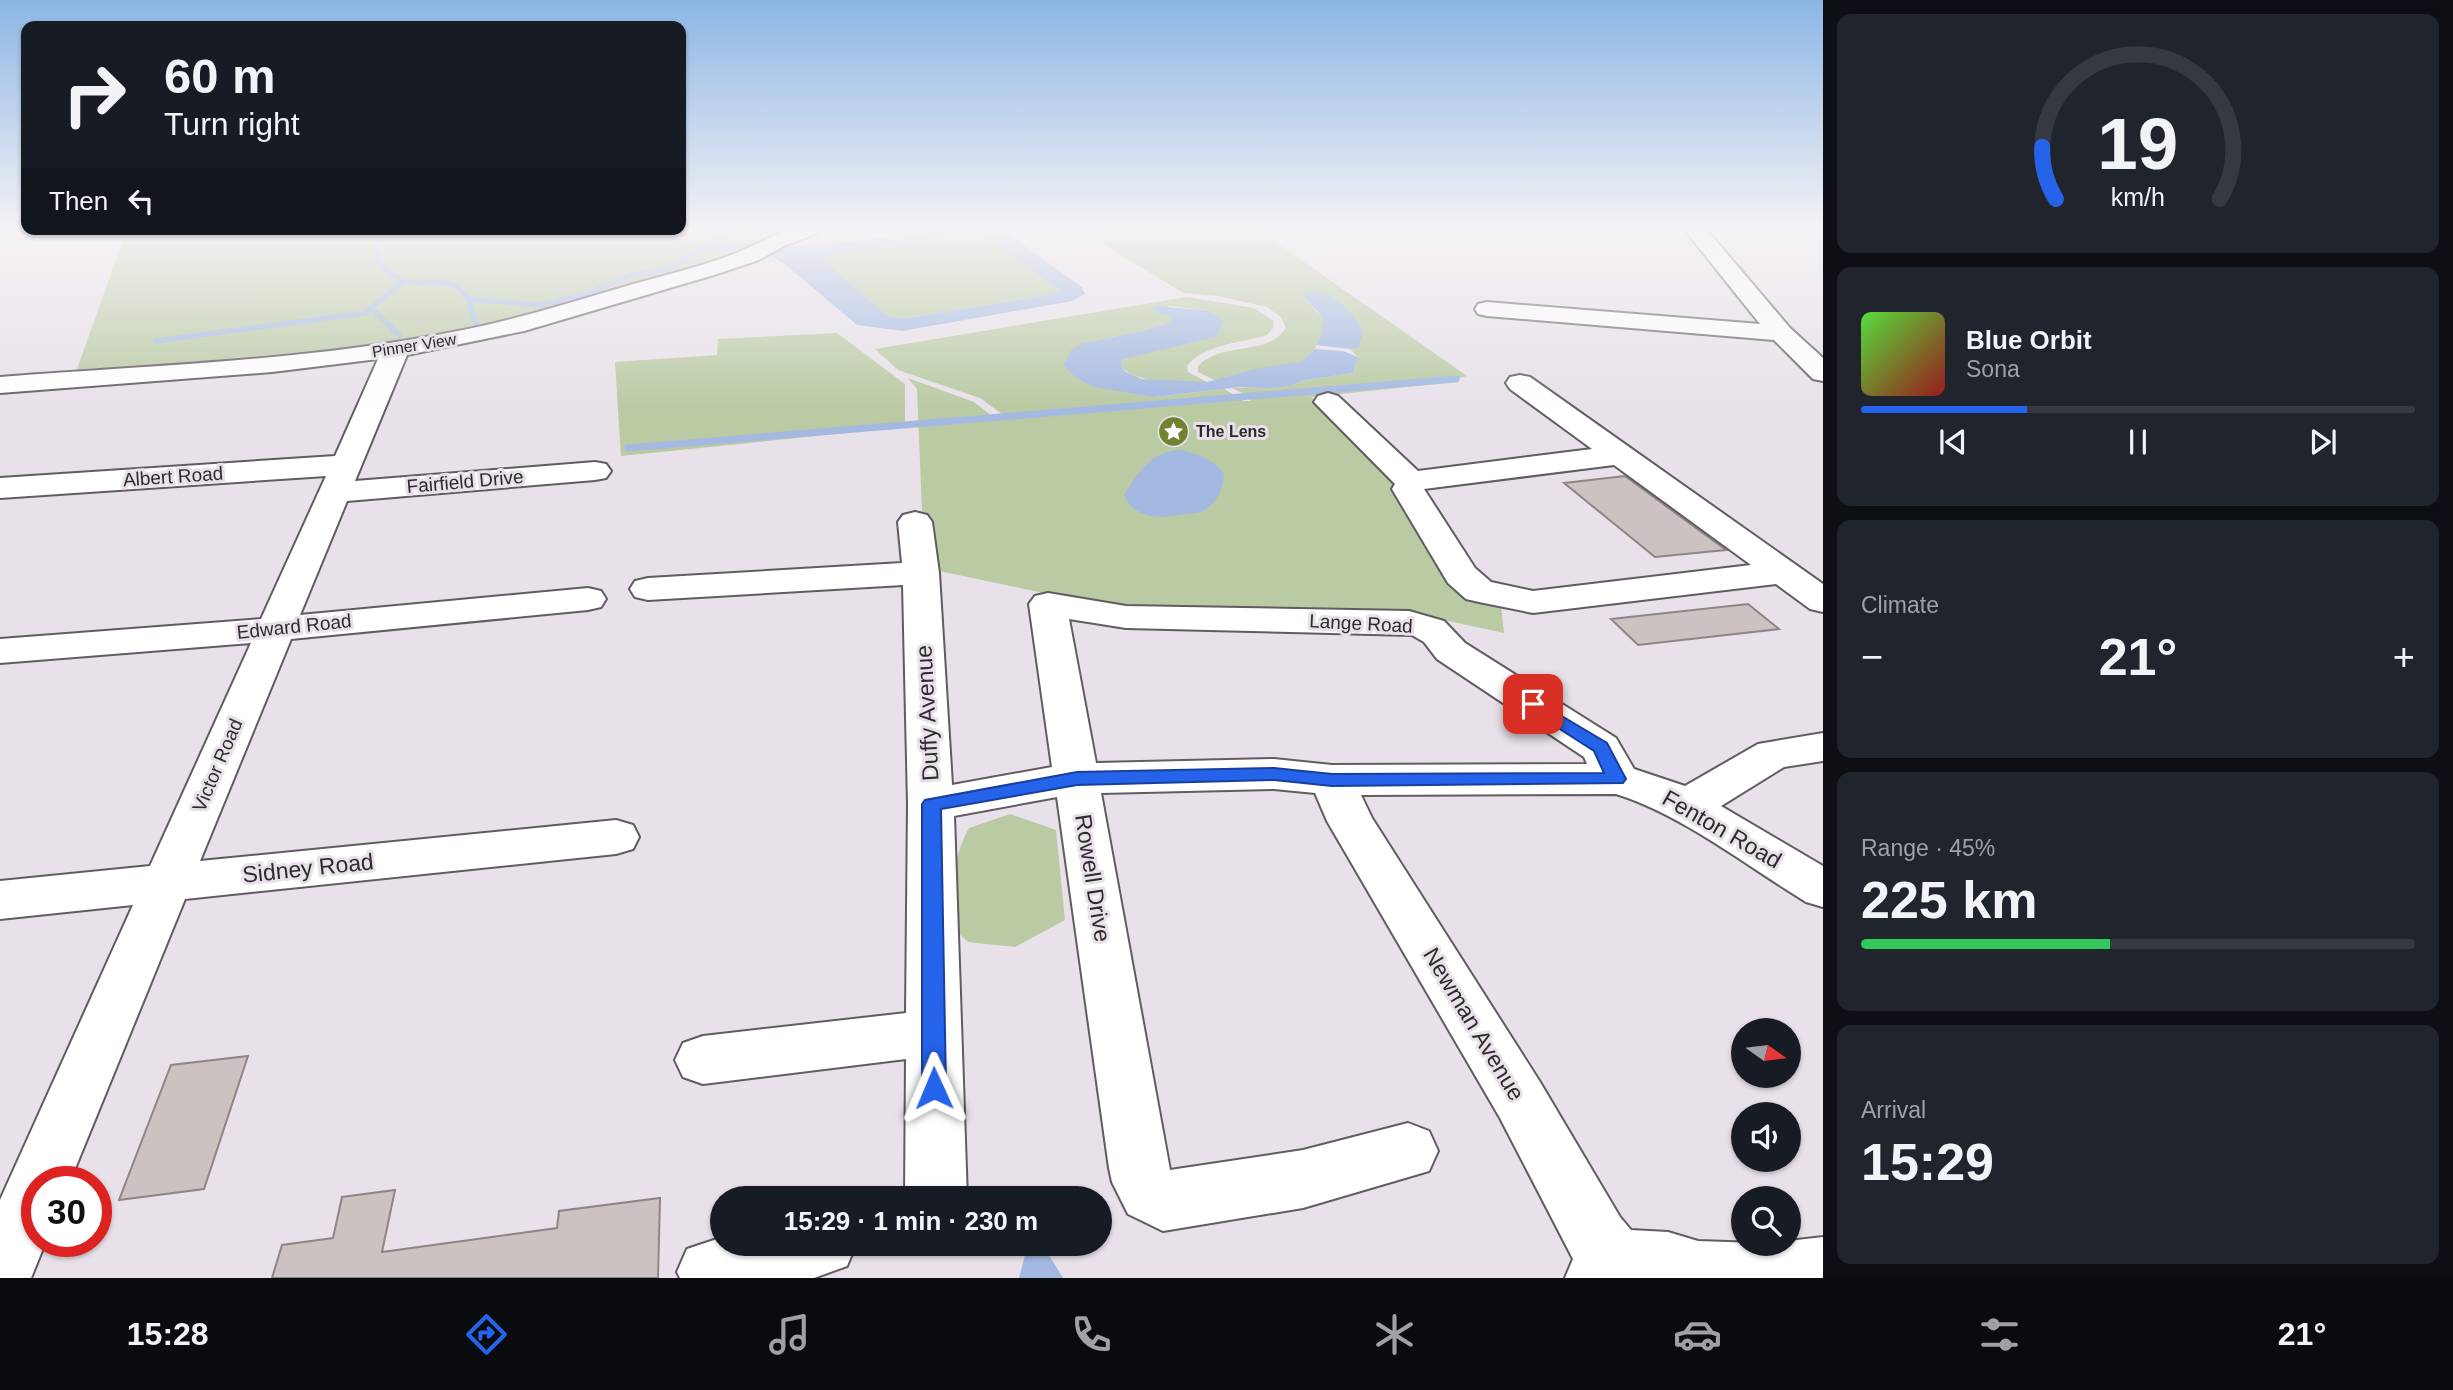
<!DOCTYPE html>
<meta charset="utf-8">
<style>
:root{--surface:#171b24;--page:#20242c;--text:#f1f3f6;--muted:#9ea1a6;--line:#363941;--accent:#2563eb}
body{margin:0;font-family:Arial,sans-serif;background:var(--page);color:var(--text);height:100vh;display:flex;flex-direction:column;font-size:26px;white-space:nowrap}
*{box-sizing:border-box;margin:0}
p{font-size:23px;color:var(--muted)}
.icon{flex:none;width:38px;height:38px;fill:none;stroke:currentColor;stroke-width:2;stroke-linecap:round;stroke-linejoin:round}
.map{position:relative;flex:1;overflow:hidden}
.sheet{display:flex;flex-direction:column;gap:14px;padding:14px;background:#0d0f14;width:630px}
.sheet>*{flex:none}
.guide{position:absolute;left:21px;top:21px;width:665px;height:214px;border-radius:14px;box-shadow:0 2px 5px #0004;background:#171b24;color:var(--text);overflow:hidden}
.needle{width:46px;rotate:104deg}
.buttons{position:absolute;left:1731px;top:1018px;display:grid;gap:14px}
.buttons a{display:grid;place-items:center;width:70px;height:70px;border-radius:50%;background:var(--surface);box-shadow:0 2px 5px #0004;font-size:35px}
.speed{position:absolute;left:21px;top:1166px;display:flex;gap:14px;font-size:35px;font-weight:700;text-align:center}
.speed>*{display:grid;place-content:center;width:91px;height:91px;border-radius:50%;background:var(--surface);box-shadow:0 2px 5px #0004;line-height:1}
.speed .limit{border:10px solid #d22;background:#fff;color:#111}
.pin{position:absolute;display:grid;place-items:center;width:60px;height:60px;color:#fff;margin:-30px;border-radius:14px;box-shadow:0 4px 10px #0006}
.me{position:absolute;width:77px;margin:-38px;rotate:359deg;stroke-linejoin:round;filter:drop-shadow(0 0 5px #0008)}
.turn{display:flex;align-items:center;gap:24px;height:147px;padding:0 28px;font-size:32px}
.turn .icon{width:91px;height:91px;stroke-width:2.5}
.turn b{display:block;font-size:49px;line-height:60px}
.then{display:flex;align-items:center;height:66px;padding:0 28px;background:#0003;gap:14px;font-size:26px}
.big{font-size:52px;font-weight:700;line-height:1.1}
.sheet .widget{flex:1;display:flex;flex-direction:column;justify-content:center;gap:10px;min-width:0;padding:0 24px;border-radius:14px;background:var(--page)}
.sheet .dial{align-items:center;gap:0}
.dial svg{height:182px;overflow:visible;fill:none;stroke:var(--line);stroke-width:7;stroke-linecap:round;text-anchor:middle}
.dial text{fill:var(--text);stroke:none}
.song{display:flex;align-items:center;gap:21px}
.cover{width:84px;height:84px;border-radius:10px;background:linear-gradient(135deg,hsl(110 70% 55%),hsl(0 70% 35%))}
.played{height:7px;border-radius:4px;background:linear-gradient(90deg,var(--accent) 30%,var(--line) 30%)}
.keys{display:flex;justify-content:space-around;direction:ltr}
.heat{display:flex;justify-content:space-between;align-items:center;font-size:38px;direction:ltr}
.charge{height:10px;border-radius:5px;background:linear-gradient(90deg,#34c759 45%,var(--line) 0)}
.trip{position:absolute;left:710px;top:1186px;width:402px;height:70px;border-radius:35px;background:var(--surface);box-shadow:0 2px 5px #0004;font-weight:700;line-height:70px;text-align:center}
.dock{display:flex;height:112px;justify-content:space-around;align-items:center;background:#090b0e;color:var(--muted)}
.dock .icon{width:49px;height:49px}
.dock .on{color:var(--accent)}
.dock b{font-size:32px;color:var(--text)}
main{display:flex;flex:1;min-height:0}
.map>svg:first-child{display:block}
.green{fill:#bacaa3}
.water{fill:#a3b9e1;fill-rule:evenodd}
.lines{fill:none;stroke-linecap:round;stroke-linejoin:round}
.stream-far1{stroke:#a3b9e1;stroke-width:5}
.stream{stroke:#a3b9e1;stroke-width:7}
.building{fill:#ccc2c1;stroke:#8f8584;stroke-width:2}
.minor-casing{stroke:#615b62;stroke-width:4}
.minor{fill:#fff;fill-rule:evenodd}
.route{fill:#2563eb;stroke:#184099;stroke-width:2}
.labels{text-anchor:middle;stroke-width:6;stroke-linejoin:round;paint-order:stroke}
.far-street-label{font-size:16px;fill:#2e2b2e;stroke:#e8e1e9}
.far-poi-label{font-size:16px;font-weight:bold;fill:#2e2b2e;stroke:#e8e1e9;text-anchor:start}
.street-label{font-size:19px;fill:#2e2b2e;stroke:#e8e1e9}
.near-street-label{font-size:23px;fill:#2e2b2e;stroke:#e8e1e9}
</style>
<main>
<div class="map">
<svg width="1823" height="1278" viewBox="0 0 1823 1278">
<rect width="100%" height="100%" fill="#e8e1e9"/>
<g class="green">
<polygon points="127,229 798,229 695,268 589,301 410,343 76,372"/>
<path d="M 1079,229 L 1257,229 L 1467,376 L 1436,384 L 1311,397 C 1384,451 1443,535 1501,605 L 1504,633 L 1407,612 L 1134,612 L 939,571 L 922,511 L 917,389 L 908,378 L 974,402 L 997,420 L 1006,417 L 980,398 L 898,370 L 875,349 L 1187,297 L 1254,308 L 1274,321 L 1273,328 L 1267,335 C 1242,343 1204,344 1187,366 L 1188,372 L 1207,382 C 1185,383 1134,384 1121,366 L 1123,359 L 1129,357 L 1215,337 L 1209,311 L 1170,306 L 1153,311 L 1171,316 L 1173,322 L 1146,330 L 1085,343 L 1154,397 L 1224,389 L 1244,401 L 1251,401 L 1247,395 L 1232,388 L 1290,386 L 1305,380 L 1353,373 L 1358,357 L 1350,349 L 1361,343 L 1303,296 L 1324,320 L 1324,328 L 1315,349 L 1300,362 L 1216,381 L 1198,372 L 1198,366 C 1221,341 1268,357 1286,328 L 1281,317 L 1267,307 L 1217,296 L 1183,293 Z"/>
<polygon points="971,231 980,232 1060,289 1052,294 901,319 886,315 821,259 829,255"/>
<polygon points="837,333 905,384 905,427 621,456 615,362 717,355 718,339"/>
<path d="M 1010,814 L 1056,830 L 1065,920 L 1015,947 L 968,942 L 955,930 C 953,891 950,862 969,828 Z"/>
</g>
<g class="water">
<path d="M 949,229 L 1001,229 L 1082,287 L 1085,294 L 1072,301 L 902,331 L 857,325 L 787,266 L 767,253 L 775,247 L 825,245 ZM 971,231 L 980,232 L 1059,290 L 1052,294 L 901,319 L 886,315 L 822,259 L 829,255 Z"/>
<path d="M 1316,292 C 1339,296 1351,312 1363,331 L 1359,347 L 1350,349 L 1316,345 C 1332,319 1320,315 1302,295 Z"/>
<polygon points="1157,306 1210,311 1224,321 1216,337 1123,359 1121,366 1126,372 1142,379 1207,382 1255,369 1300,362 1315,349 1343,351 1358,357 1353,373 1305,380 1290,386 1270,388 1240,387 1154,397 1094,387 1075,377 1063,365 1072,349 1085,343 1146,330 1172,322 1171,316 1152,311"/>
<path d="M 1179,450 C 1196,452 1214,460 1224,474 C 1223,488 1217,504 1203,511 C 1199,513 1191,513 1186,514 C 1163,518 1135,521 1124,495 C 1138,472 1151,452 1179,450 Z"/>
<polygon points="1032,1244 1042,1244 1063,1278 1019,1278 1027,1247"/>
</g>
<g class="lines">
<g class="stream-far1">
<path d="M 379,229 L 383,240 L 378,245 L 377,262 C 385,268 396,279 406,281 C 432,287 450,272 468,299 L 540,305 L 584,295 L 631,275 L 667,269 L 735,229"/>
<polyline points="703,249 743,247"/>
<polyline points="468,299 476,324"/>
<polyline points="371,308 400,336"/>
<polyline points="155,341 365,313 404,281"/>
</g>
<polyline class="stream" points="628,448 1456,379"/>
</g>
<g class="building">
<polygon points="1625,476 1726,550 1655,557 1564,483"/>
<polygon points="1748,604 1779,629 1638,645 1611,619"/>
<polygon points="248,1056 204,1189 119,1200 171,1065"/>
<polygon points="395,1190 382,1252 557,1228 559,1211 660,1198 658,1278 272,1278 282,1245 333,1238 342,1197"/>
</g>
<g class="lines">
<defs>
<g id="minor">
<path d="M 791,229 L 822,229 L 818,233 L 784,246 L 759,260 L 714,275 L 524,331 L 407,355 L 355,481 L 595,462 L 606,464 L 611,471 L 606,478 L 595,480 L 347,501 L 300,615 L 588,588 L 601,591 L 606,599 L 601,607 L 588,610 L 291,639 L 200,861 L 616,820 L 633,825 L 639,837 L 633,849 L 616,854 L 185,899 L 70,1181 L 37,1181 L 37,1241 L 46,1241 L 31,1278 L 0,1278 L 0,1200 L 133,905 L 0,919 L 0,881 L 150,866 L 251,643 L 0,663 L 0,639 L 261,619 L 326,476 L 0,498 L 0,478 L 335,456 L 378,359 L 272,372 L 0,393 L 0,377 C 154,365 311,361 463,330 C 522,318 579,300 637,283 C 672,273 709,265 743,250 C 759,243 774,235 791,229 Z"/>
<polygon points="1684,229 1706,229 1790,328 1823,358 1823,381 1813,379 1774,340 1487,316 1478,314 1475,309 1478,304 1487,302 1760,324"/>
<path d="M 1520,375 L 1530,377 L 1823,584 L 1823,612 L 1810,609 L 1776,584 L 1533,613 L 1479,602 L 1466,599 L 1448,583 L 1392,489 L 1395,484 L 1314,402 L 1318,396 L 1328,393 L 1338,396 L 1418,471 L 1592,449 L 1510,389 L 1506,383 L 1510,377 ZM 1614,465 L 1751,565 L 1533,591 L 1491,582 L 1475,568 L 1424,489 Z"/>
<path d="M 915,512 L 927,515 L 932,522 L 939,573 L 952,785 L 1052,767 L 1029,604 L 1035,596 L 1048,593 L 1126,606 L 1409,611 L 1444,621 L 1465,643 L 1616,738 L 1634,769 L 1685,786 L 1758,744 L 1823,733 L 1823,761 L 1784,767 L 1721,806 L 1823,866 L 1823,907 L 1806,902 C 1747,866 1681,814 1616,794 L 1361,795 L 1372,818 L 1540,1082 L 1620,1217 L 1631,1230 L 1668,1232 L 1698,1241 L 1788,1244 L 1788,1241 L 1823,1237 L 1823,1278 L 1565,1278 L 1573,1259 L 1500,1118 L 1327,821 L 1315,793 L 1274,789 L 1101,793 L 1170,1170 L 1303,1150 L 1408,1123 L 1429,1131 L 1438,1151 L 1429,1171 L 1303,1208 L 1163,1231 L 1128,1214 L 1112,1182 L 1109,1168 L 1057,797 L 954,816 L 967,1199 L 905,1199 L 906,1059 L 703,1084 L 683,1077 L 675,1060 L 683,1043 L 703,1036 L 906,1013 L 908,804 L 903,585 L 648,600 L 635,597 L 630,589 L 635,581 L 648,578 L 902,563 L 898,522 L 903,515 ZM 1069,619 L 1126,628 L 1412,635 L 1424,642 L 1437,659 L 1584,757 L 1587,764 L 1332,765 L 1274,759 L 1096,763 Z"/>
<polygon points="723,1237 723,1244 856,1244 847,1266 814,1278 680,1278 677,1272 687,1249"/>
</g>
</defs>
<use href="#minor" class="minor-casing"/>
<use href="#minor" class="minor"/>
</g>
<linearGradient id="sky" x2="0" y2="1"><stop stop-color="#8cb6e5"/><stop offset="0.56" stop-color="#f5f2f5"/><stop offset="1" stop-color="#f5f2f5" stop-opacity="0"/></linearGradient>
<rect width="1823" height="408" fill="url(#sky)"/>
<polygon class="route" points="1533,699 1607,743 1626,779 1623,783 1332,786 1274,780 1077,785 941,809 946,1088 942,1096 934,1099 925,1096 922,1088 922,804 925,800 1077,772 1274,768 1332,774 1604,773 1594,751 1527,708 1524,704"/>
<defs>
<symbol id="sight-disc" viewBox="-11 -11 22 22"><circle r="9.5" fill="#718231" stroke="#e8e1e9"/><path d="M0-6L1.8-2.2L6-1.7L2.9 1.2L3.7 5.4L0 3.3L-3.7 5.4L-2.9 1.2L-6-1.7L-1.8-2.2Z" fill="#fff"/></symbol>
</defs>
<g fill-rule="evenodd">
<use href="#sight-disc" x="1156" y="414" width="35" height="35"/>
</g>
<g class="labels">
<g class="far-street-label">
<text transform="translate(414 345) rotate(-9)" y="6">Pinner View</text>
</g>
<g class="far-poi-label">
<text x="1196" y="437">The Lens</text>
</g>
<g class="street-label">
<text transform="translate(173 476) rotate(-4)" y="7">Albert Road</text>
<text transform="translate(465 481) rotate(-5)" y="7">Fairfield Drive</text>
<text transform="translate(1361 623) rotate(3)" y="7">Lange Road</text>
<text transform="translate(294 626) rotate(-6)" y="7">Edward Road</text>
<text transform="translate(217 765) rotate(-67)" y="7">Victor Road</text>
</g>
<g class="near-street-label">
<text transform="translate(927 713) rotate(-93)" y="8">Duffy Avenue</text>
<text transform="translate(1722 829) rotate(30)" y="8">Fenton Road</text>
<text transform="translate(308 868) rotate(-6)" y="8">Sidney Road</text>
<text transform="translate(1093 878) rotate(81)" y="8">Rowell Drive</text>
<text transform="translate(1474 1024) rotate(59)" y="8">Newman Avenue</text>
</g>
</g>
</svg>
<div class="buttons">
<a><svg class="needle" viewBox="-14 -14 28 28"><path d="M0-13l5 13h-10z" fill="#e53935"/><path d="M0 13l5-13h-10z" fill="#9ea1a6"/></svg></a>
<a><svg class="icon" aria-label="sound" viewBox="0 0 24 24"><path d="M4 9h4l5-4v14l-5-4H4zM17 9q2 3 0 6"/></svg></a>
<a><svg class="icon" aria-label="search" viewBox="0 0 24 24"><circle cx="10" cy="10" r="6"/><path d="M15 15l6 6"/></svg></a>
</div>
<div class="speed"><div class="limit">30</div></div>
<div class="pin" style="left:1533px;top:704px;background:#d93025"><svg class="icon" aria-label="arrive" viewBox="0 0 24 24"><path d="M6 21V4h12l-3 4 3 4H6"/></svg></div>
<svg class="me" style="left:934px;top:1088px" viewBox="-20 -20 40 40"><path d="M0-17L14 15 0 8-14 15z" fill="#2563eb" stroke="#fff" stroke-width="4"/></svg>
<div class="trip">15:29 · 1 min · 230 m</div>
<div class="guide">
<div class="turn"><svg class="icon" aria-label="right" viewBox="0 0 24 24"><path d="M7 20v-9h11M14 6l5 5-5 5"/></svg><div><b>60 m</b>Turn right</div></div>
<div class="then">Then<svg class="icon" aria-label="left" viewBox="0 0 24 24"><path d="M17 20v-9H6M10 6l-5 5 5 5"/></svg></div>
</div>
</div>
<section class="sheet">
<div class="widget dial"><svg viewBox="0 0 100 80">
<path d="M14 69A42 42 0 1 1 86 69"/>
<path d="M14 69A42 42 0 0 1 8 46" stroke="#2563eb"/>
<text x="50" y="56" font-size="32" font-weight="700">19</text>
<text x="50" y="72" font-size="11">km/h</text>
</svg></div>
<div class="widget">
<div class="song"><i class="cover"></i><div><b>Blue Orbit</b><p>Sona</p></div></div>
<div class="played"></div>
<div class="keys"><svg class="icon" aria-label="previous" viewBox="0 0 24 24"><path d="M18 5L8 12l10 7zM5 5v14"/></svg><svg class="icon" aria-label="pause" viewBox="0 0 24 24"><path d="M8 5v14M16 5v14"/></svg><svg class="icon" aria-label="next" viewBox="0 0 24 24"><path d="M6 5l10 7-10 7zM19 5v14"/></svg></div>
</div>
<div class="widget"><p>Climate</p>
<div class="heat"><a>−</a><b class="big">21°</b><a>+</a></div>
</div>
<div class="widget"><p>Range · 45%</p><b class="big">225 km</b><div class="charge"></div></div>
<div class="widget"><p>Arrival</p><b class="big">15:29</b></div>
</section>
</main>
<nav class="dock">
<b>15:28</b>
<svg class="icon on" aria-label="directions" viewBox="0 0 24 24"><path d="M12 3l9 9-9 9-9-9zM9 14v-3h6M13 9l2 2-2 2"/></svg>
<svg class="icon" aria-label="music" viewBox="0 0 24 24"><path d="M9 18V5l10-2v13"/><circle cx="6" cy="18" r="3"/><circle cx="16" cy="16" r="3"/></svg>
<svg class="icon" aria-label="phone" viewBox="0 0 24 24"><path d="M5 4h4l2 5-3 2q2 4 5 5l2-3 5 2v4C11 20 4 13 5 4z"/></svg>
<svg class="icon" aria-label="climate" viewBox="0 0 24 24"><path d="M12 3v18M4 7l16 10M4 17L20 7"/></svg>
<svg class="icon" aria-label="car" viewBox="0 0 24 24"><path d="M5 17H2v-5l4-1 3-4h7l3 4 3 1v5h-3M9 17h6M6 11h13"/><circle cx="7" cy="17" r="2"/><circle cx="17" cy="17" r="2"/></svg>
<svg class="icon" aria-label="filters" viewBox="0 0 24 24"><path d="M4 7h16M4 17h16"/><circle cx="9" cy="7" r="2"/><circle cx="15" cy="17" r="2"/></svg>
<b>21°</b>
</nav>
